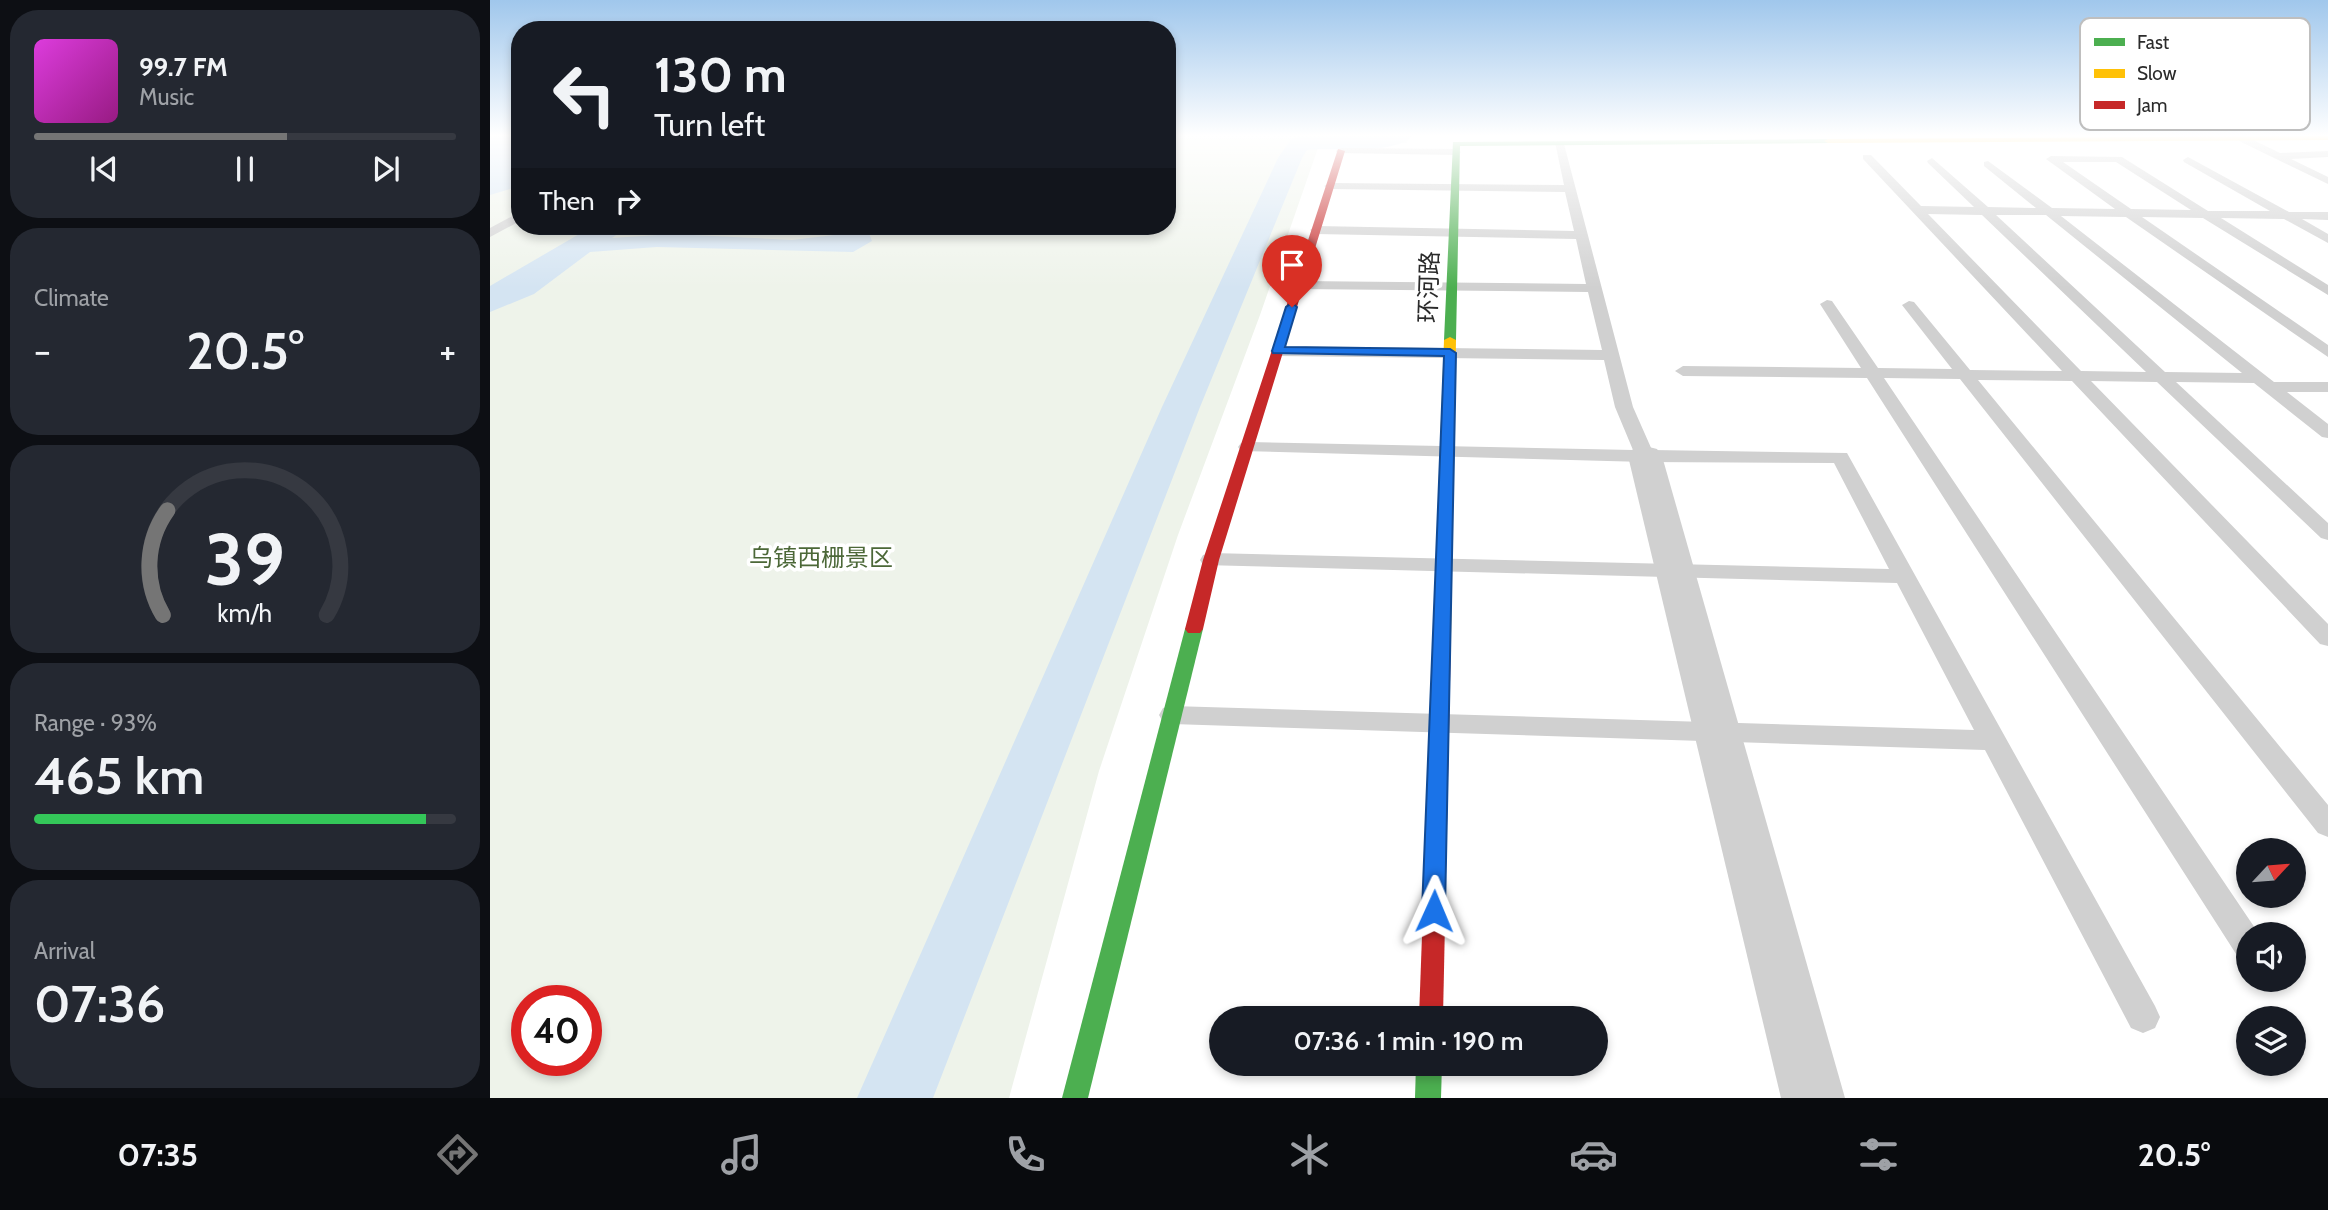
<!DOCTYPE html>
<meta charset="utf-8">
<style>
:root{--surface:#171b24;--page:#242831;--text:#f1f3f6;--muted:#9ea1a6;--line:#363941;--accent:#757575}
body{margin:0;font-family:Cabin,"Noto Sans SC",sans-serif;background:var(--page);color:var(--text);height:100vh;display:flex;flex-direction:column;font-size:26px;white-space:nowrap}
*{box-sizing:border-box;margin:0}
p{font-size:23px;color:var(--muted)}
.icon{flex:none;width:38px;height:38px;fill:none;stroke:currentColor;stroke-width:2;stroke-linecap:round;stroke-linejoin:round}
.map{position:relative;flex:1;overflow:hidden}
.panel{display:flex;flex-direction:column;gap:10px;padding:10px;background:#0d0f14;width:490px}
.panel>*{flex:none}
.top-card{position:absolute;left:21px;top:21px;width:665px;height:214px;border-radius:28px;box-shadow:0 4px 10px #0003;background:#171b24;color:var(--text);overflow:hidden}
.needle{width:46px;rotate:64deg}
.fabs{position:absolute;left:1746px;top:838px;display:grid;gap:14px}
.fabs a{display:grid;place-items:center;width:70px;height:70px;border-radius:50%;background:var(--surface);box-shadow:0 4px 10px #0003;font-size:35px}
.speed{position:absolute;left:21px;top:985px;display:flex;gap:14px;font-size:35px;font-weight:700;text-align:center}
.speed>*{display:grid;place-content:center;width:91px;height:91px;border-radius:50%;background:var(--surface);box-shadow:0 4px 10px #0003;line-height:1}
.speed .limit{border:10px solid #d22;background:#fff;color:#111}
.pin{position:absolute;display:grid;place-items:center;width:60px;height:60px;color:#fff;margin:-72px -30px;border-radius:50% 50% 50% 0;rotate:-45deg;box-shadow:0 0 7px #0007}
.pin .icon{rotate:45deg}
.me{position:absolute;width:77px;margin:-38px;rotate:1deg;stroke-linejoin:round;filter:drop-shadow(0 0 5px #0008)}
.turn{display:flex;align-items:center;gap:24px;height:147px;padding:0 28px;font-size:32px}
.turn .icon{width:91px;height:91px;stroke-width:2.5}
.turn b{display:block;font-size:49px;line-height:60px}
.then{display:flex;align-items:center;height:66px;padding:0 28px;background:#0003;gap:14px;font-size:26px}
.big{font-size:52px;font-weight:600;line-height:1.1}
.panel .tile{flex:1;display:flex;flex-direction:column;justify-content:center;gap:10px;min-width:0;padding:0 24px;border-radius:28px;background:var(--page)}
.panel .dial{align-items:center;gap:0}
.dial svg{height:182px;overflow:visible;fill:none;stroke:var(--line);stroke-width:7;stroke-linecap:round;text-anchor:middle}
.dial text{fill:var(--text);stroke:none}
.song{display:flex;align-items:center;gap:21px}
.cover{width:84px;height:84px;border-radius:10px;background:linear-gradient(135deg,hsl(300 70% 55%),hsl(310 70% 35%))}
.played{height:7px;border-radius:4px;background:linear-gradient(90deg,var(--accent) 60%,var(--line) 60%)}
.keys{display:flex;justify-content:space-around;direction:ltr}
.heat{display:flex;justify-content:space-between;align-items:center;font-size:38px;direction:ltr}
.charge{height:10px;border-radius:5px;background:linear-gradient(90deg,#34c759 93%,var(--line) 0)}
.trip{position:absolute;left:719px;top:1006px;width:399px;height:70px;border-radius:35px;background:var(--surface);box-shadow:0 4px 10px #0003;font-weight:600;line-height:70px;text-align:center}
.dock{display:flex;height:112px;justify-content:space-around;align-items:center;background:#090b0e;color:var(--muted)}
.dock .icon{width:49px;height:49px}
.dock .active{color:var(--accent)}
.dock b{font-size:32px;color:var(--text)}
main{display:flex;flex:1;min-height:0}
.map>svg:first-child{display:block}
.green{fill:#eef3ea;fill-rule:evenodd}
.water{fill:#d4e4f2}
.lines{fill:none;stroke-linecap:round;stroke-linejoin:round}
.canal{fill:#d4e4f2;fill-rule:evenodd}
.lane{fill:#d0d0d0;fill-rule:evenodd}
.street{fill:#d0d0d0;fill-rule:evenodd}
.fast{fill:#4caf50;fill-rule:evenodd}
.slow{fill:#ffc107;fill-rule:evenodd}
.jam{fill:#c62828;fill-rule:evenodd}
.route{fill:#1a73e8;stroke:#114b97;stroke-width:2}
.labels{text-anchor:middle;stroke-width:7;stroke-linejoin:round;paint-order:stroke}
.street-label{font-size:24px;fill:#2b2b2b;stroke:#fff}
.park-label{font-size:24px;fill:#4c6838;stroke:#fff}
.key{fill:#fff;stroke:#bfbfbf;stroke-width:2}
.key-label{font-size:19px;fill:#2b2b2b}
</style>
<main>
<section class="panel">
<div class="tile">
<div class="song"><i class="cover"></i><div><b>99.7 FM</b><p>Music</p></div></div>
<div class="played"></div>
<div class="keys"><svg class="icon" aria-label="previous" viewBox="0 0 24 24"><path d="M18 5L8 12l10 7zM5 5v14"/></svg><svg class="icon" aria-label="pause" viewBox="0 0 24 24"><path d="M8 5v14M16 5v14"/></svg><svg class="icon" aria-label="next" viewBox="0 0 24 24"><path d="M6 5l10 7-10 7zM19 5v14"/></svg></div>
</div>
<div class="tile"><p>Climate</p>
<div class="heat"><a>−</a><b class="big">20.5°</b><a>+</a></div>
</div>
<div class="tile dial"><svg viewBox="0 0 100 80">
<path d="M14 69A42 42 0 1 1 86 69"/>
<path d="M14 69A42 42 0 0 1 16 23" stroke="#757575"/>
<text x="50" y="56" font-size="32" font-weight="700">39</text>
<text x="50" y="72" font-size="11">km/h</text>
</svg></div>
<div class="tile"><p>Range · 93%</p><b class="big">465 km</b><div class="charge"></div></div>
<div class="tile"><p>Arrival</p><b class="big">07:36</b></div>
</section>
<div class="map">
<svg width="1838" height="1098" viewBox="0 0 1838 1098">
<rect width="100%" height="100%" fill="#fff"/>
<path class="green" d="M 0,134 L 30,134 L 30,226 L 677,226 L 677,134 L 1733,134 L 922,136 L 916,143 L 828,148 L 770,315 L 688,535 L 609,771 L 519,1098 L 0,1098 ZM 37,1001 L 96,1001 L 96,1060 L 37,1060 Z"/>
<g class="water">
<polygon points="9,134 30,134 30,186 0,195 0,138"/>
<polygon points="103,226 139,226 122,238 183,234 302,240 378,231 382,241 363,252 167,247 100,252 44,294 0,312 0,286"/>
</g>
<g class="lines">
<path class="canal" d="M 924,134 C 908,156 842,147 817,150 L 812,158 L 710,407 L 443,1098 L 367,1098 L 672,407 L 788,158 L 801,139 L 809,137 Z"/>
<g class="lane">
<polygon points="1749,137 1757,137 1790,153 1838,151 1838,157 1801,159 1838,177 1838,184 1749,141"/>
<polygon points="1065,142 1074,144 1143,407 1162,450 1357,453 1665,1006 1670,1017 1665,1028 1653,1033 1641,1028 1495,750 682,724 673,722 669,715 673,708 682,706 1484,730 1407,583 713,565 710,560 713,555 721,553 1399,569 1344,463 1155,462 751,451 748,447 751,443 757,442 1143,450 1125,407 1114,360 788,356 780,351 788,346 1112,350 1098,292 809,289 802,285 809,281 1096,284 1086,239 826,234 820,230 826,226 1084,231 1075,192 840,189 834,186 840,183 1074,185"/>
<polygon points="851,148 966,149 971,152 966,155 847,153 846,151"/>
<path d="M 1373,155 L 1381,155 L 1431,206 L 1484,207 L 1438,163 L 1437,161 L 1442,158 L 1498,207 L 1546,208 L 1494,166 L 1494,162 L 1498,161 L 1562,208 L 1625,209 L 1556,159 L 1561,156 L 1632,157 L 1718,211 L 1780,211 L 1694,162 L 1693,160 L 1698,157 L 1799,212 L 1838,212 L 1838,220 L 1812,219 L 1838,234 L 1838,243 L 1794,219 L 1731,218 L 1838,285 L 1838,295 L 1713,218 L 1652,217 L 1838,345 L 1838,357 L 1636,217 L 1571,216 L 1784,382 L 1838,382 L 1838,392 L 1797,392 L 1838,424 L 1838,438 L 1832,437 L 1764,383 L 1686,382 L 1838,523 L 1838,540 L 1831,538 L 1667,382 L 1601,381 L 1838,624 L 1838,646 L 1830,644 L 1582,381 L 1488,380 L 1838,805 L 1838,837 L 1828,833 L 1470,379 L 1394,378 L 1769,934 L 1759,934 L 1759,961 L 1748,957 L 1377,378 L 1193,376 L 1185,371 L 1193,366 L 1371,368 L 1330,304 L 1337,300 L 1342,301 L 1388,368 L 1462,369 L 1412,305 L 1419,301 L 1424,302 L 1480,370 L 1572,371 L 1373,159 ZM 1573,162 L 1626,162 L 1701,210 L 1641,209 ZM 1438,214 L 1492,215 L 1656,372 L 1591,371 ZM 1506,215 L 1556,215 L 1752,373 L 1675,372 Z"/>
<polygon points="30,212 30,221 0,237 0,228"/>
</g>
<polygon class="street" points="1155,446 1167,449 1172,456 1355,1098 1291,1098 1138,456 1143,449"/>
<g class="fast">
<polygon points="1338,139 1341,143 970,146 966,340 960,343 954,340 963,142"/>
<polygon points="704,623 710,625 713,629 598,1098 572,1098 695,629 698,625"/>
<polygon points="926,1064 952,1064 951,1098 925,1098"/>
</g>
<g class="slow">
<polygon points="1838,136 1838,140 1338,143 1334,141 1338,139"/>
<polygon points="960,337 966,340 961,634 958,638 946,638 943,634 954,340"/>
</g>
<g class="jam">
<polygon points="848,149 855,151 729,560 713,629 710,633 698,633 695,629 713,560"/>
<polygon points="952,628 958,630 961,634 953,1018 929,1018 943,634 946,630"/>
</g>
</g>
<linearGradient id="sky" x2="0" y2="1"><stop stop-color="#a0c7ec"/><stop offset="0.47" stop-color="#fff"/><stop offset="1" stop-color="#fff" stop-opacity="0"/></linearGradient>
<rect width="1838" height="288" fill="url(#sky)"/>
<polygon class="route" points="802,303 807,307 795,347 960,349 966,353 955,911 952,919 944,922 935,919 932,911 954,356 783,353 782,351 796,307"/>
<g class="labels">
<g class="street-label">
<text transform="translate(939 287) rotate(-88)" y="8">环河路</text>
</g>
<g class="park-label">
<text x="331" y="566">乌镇西栅景区</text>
</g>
</g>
<rect x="1590" y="18" width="230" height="112" rx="10" class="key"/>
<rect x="1604" y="38" width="31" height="8" fill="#4caf50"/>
<rect x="1604" y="69" width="31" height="9" fill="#ffc107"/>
<rect x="1604" y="101" width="31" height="8" fill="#c62828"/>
<g class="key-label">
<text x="1647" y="49">Fast</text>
<text x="1647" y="80">Slow</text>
<text x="1647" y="112">Jam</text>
</g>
</svg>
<div class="fabs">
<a><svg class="needle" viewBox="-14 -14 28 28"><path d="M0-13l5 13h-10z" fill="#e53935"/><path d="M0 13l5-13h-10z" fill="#9ea1a6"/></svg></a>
<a><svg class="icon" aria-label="sound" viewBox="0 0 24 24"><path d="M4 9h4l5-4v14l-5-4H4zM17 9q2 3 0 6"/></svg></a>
<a><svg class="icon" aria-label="layers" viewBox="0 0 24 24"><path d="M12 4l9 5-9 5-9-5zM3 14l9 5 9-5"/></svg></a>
</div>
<div class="speed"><div class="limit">40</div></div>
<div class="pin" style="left:802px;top:307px;background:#d93025"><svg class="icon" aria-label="arrive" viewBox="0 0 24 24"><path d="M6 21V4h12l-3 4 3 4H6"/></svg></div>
<svg class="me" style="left:944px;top:911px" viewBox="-20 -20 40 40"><path d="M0-17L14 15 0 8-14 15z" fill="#1a73e8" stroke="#fff" stroke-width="4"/></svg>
<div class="trip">07:36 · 1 min · 190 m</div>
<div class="top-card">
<div class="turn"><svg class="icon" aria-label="left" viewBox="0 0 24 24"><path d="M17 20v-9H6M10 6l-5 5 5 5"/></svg><div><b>130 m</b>Turn left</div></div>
<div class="then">Then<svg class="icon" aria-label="right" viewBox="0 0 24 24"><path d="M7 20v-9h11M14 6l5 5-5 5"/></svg></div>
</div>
</div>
</main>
<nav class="dock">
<b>07:35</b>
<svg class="icon active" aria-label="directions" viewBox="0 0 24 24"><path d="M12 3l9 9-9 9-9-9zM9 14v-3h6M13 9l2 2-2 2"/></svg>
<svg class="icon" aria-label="music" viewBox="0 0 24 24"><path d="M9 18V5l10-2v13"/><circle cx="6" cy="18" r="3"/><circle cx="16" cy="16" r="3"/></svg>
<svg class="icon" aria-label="phone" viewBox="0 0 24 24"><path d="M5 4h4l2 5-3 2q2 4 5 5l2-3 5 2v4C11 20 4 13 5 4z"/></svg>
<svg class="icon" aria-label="climate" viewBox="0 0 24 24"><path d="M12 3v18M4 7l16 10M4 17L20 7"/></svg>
<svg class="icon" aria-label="car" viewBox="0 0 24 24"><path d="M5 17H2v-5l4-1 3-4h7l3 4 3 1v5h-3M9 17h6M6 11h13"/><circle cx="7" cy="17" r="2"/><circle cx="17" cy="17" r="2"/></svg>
<svg class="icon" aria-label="filters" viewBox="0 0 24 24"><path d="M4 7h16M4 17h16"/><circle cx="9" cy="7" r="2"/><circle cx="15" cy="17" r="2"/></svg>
<b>20.5°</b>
</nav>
